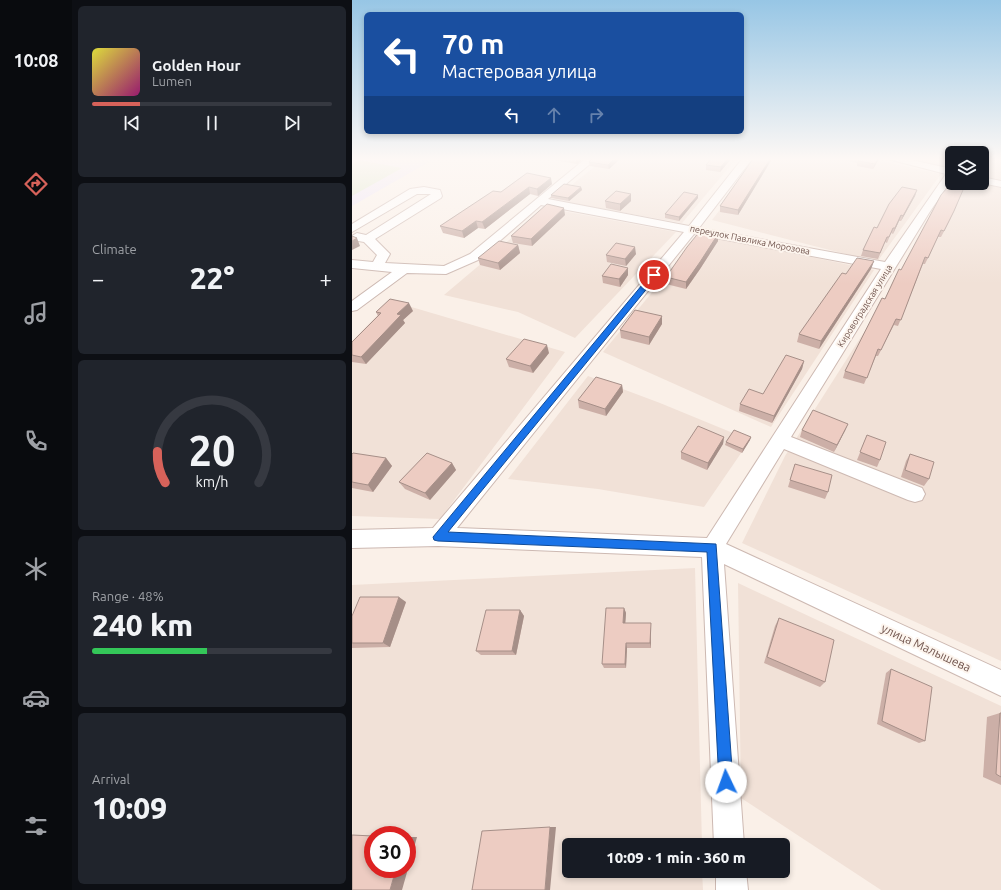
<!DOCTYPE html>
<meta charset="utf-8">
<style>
:root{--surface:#171b24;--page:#20242c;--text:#f1f3f6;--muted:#9ea1a6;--line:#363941;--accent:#d7625a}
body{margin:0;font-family:Ubuntu,sans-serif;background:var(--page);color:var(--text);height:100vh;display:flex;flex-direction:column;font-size:15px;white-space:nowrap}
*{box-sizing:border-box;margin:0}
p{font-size:13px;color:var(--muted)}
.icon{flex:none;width:22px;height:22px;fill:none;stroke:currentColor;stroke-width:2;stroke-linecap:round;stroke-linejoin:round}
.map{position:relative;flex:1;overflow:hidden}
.sheet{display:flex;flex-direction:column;gap:6px;padding:6px;background:#0d0f14;width:280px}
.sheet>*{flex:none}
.top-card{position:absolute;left:12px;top:12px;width:380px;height:122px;border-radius:6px;box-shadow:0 2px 6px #0003;background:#1a4fa0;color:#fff;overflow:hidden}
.buttons{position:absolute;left:593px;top:146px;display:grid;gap:8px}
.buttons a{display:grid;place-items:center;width:44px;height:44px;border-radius:6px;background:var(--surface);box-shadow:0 2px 6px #0003;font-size:20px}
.speed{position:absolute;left:12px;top:826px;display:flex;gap:8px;font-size:20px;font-weight:700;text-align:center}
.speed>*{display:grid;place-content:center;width:52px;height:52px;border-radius:50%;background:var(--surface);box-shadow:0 2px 6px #0003;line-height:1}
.speed .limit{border:6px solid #d22;background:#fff;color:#111}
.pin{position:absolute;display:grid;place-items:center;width:34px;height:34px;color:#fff;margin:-17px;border:2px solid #fff;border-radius:50%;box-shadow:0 1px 4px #0007}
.me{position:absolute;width:44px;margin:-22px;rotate:357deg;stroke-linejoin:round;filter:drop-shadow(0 0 3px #0008)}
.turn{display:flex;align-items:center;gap:14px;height:84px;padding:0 12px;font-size:18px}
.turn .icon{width:52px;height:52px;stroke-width:2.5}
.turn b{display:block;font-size:28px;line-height:34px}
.lanes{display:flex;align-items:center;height:38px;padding:0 12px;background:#0003;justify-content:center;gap:20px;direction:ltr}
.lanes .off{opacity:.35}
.big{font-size:30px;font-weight:800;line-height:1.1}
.sheet .tile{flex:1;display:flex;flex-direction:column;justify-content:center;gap:6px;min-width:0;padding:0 14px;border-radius:6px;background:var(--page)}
.sheet .dial{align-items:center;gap:0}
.dial svg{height:104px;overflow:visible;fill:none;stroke:var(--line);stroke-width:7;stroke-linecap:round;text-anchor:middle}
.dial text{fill:var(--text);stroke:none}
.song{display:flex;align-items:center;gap:12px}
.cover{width:48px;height:48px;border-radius:6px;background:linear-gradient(135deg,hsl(60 70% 55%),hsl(320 70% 35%))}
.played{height:4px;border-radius:2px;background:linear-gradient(90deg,var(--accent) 20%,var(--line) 20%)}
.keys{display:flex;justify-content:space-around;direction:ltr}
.heat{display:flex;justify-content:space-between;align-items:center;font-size:22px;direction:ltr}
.charge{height:6px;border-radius:3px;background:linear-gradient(90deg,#34c759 48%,var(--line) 0)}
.trip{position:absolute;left:210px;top:838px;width:228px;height:40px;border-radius:6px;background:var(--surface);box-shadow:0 2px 6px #0003;font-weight:800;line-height:40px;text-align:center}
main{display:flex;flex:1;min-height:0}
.dock{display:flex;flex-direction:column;width:72px;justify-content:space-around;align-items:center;background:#090b0e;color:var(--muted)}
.dock .icon{width:28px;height:28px}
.dock .on{color:var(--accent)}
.dock b{font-size:18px;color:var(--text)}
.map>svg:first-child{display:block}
.residential{fill:#f1e1d7;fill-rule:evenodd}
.education{fill:#ede4f7}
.green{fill:#d9e6c7}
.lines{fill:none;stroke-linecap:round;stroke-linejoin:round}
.street-casing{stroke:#cdb9b2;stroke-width:2}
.street{fill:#fff;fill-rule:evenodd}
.wall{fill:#ccafa7}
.shaded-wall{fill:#a68f88}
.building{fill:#edccc2;stroke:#a68f88}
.route{fill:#1a73e8;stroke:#114b97}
.labels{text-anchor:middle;stroke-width:4;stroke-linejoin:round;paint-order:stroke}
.far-street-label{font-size:9px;fill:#71554e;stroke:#fdf5ee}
.near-street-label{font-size:12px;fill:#71554e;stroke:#fdf5ee}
</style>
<main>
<nav class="dock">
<b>10:08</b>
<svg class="icon on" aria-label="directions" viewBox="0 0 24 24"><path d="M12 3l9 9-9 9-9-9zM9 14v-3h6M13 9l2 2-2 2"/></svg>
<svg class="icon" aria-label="music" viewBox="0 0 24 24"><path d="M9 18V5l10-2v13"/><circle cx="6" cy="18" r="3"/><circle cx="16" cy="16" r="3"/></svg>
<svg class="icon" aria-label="phone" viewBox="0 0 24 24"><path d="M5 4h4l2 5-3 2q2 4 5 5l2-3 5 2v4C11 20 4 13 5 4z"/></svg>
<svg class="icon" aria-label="climate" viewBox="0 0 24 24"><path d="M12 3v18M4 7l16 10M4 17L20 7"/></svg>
<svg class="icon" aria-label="car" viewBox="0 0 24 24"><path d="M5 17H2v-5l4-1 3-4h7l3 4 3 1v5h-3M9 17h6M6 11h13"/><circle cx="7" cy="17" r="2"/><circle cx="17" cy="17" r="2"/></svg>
<svg class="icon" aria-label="filters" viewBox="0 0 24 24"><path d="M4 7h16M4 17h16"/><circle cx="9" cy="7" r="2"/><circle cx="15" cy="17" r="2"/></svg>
</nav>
<section class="sheet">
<div class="tile">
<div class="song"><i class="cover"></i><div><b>Golden Hour</b><p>Lumen</p></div></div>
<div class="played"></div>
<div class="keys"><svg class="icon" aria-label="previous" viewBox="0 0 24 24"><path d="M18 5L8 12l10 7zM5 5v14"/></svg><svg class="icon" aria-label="pause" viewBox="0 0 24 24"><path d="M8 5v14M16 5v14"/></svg><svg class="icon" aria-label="next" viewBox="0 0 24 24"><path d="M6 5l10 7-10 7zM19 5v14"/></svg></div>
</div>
<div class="tile"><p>Climate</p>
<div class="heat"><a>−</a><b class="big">22°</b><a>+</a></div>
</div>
<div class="tile dial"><svg viewBox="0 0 100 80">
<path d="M14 69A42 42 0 1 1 86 69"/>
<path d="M14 69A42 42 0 0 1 8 45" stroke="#d7625a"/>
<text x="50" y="56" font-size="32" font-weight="700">20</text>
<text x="50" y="72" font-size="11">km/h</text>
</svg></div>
<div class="tile"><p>Range · 48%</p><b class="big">240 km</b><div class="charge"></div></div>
<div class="tile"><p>Arrival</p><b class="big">10:09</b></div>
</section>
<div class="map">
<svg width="649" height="890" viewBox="0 0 649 890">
<rect width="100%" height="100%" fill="#faf0e8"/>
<g class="residential">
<polygon points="252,159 384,159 330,223 201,200"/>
<polygon points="407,159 519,159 589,174 525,262 360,220"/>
<polygon points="553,159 600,159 600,170"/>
<polygon points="630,159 649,159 649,181 630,176"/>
<polygon points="607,183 628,183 649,188 649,661 390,543 433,456"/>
<polygon points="195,208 324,232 223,338 166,312 92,295"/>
<polygon points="348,234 522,270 419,427 251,352"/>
<polygon points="39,301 213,352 88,519 0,516 0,341"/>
<polygon points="236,376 308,403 398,440 352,507 246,489 156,479"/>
<path d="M 343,568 L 350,845 L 217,845 L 217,871 L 350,871 L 351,890 L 0,890 L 0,585 ZM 21,835 L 55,835 L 55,869 L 21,869 Z"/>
<polygon points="386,583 649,706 649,890 529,890 389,798"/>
</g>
<polygon class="education" points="0,159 82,159 0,206"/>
<polygon class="green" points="7,160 50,168 0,196 0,164"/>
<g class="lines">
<defs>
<g id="street">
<path d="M 233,159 L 244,159 L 196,199 L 337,226 L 390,159 L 400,159 L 347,228 L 533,262 L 594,174 L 536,159 L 555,159 L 600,169 L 600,179 L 577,213 L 439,437 L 570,488 L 573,494 L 570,500 L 563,502 L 556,500 L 432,449 L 374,544 L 649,670 L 649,696 L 372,564 L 392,845 L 362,845 L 350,557 L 86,546 L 0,548 L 0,530 L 81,528 L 332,232 L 189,205 L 126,260 L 94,274 L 55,273 L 5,310 L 0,311 L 0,301 L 40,272 L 0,268 L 0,260 L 21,262 L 25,255 L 12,242 L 1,240 L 0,236 L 5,233 L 14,235 L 79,194 L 65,194 L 0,232 L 0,224 L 58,189 L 72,187 L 88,190 L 90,196 L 89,198 L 23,239 L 38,254 L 33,263 L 92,266 L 118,254 ZM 342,234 L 529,269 L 355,538 L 105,528 Z"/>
<polygon points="630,177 649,181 649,187 630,183"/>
<polygon points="364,871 394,871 396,890 364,890"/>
</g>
</defs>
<use href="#street" class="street-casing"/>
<use href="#street" class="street"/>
</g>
<g class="wall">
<polygon points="202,159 231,159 225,164 202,160"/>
<polygon points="240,159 268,159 257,169 238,166 237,162"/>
<polygon points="379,159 368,172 354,170 354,165"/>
<polygon points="401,159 420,159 386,215 368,212 368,206"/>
<polygon points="489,159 527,159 521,169 505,166 505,163"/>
<polygon points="175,173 200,184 186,196 178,194 133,229 126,228 112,238 91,233 88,226 149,192"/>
<polygon points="229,187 230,190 217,201 199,198 199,195"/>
<polygon points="565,190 563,196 549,221 547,221 541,234 539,233 535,243 533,242 526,259 509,256 511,250 525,228"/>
<polygon points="279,194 279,201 268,211 254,208 253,201"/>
<polygon points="346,198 327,221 313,218 313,214"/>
<polygon points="213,215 180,246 161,243 159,236"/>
<polygon points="599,218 589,237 586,237 573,264 571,264 546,326 542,325 526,356 524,356 512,384 491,378 493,371 533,299 549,270"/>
<polygon points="366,234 366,241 348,269 334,289 314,284 314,277"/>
<polygon points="166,245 168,253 148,270 128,265 126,258"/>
<polygon points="284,254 274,266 255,262 254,255"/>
<polygon points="522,261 519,269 467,349 445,342 447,334 494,274"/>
<polygon points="276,268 276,275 268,287 251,283 250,276"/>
<polygon points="61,311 51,320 53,323 14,364 0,362 0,342 26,316 24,312"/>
<polygon points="310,324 297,345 269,338 268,330"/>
<polygon points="197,353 181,373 157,367 154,359"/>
<polygon points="452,361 450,369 420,423 387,411 388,404 411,394"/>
<polygon points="270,385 271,392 254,416 227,408 226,400"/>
<polygon points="496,424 482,452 448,437 450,430"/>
<polygon points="515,435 528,460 525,467 505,460"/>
<polygon points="372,437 371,444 355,470 329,459 329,452"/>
<polygon points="399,437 398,440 390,453 373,445 374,442"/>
<polygon points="0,454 34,458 40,466 21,492 0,488"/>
<polygon points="558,454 577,479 572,486 549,477 554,461"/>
<polygon points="100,463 104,470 78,500 53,489 47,482"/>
<polygon points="443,464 476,492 473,499 436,487"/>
<polygon points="54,602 38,647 0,648 0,616"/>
<polygon points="272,608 274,613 273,623 299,628 299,648 275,648 274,668 252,668 250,664"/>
<polygon points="168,610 172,616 164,655 129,655 124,651"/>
<polygon points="427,618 473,682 468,687 412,663 423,626"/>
<polygon points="539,669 573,741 567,743 525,724 534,673"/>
<polygon points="648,713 649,713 649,785 631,777 635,717"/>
</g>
<g class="shaded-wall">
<polygon points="224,159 231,159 225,164"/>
<polygon points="262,159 268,159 257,169 256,165"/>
<polygon points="375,159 379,159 368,172 369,167"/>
<polygon points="418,159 420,159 386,215 386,210"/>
<polygon points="526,159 527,159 521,169 523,164"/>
<polygon points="199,178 200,184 186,196 185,189"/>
<polygon points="177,187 178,194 133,229 130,222"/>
<polygon points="229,187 230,190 217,201 216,198"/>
<polygon points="565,190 563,196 549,221 551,216"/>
<polygon points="279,194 279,201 268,211 268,204"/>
<polygon points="346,195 346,198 327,221 327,217"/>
<polygon points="212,208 213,215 180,246 179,239"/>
<polygon points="549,215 547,221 541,234 543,228"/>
<polygon points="124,221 126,228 112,238 110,231"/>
<polygon points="366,234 366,241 348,269 334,289 334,282"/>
<polygon points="5,238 8,246 0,250 0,241"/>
<polygon points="166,245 168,253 148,270 146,263"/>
<polygon points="283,247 284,254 274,266 273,259"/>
<polygon points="522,261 519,269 467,349 469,341"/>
<polygon points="276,268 276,275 268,287 267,279"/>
<polygon points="57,303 61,311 51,320 53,323 14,364 9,357 45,314"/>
<polygon points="310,316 310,324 297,345 297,337"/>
<polygon points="195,345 197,353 181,373 178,366"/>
<polygon points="452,361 450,369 420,423 422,416"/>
<polygon points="270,385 271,392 254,416 253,409"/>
<polygon points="496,424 493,431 482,452 485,445"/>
<polygon points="372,437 371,444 355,470 356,463"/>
<polygon points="399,437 398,440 390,453 391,449"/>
<polygon points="34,458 40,466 21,492 16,485"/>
<polygon points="100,463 104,470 78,500 73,493"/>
<polygon points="47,597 54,602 38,647 31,643"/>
<polygon points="272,608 274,613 273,628 271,623"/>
<polygon points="168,610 172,616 164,655 160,651"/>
<polygon points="299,623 299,648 298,643"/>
<polygon points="274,643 275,648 274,668 273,664"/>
<polygon points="198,827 204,827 198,890 193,890"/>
<polygon points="55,837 65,837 50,890 38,890 44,869 55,869"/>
</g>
<g class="building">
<polygon points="240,159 262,159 256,165 237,162"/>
<polygon points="359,159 375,159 369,167 354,165"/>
<polygon points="401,159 418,159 386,210 368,206"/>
<polygon points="507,159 526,159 523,164 506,161"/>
<polygon points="175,173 199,178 185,189 177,187 130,222 124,221 110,231 88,226 141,191 149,192"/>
<polygon points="600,182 600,183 614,183 602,211 592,231 589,230 576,258 573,257 549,320 544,319 529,350 526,349 515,378 493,371 530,298 533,299 547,269 549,270 589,195"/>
<polygon points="212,184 229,187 216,198 199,195"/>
<polygon points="550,187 565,190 551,216 549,215 543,228 541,228 537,237 535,237 528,253 511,250 522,227 525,228 537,204"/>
<polygon points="264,191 279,194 268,204 253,201"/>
<polygon points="332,192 346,195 327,217 313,214"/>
<polygon points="195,204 212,208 179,239 159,236"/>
<polygon points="348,231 366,234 348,262 334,282 314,277 335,247"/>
<polygon points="0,236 5,238 0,241"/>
<polygon points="147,241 166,245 146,263 126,258"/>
<polygon points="264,243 283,247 273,259 254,255"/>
<polygon points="505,258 522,261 469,341 447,334 490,273 494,274"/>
<polygon points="259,264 276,268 267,279 250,276"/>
<polygon points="38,299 57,303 45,314 49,315 9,357 0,355 0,342 29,313 24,312"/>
<polygon points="283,310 310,316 297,337 268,330"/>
<polygon points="172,339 195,345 178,366 154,359"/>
<polygon points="434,355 452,361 422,416 388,404 397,389 411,394"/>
<polygon points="244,377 270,385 253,409 226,400"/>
<polygon points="461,410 496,424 485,445 450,430"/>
<polygon points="346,426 372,437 356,463 329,452"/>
<polygon points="382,430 399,437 391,449 374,442"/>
<polygon points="515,435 534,442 528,460 508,452"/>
<polygon points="1,453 34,458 16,485 0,482 0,454"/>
<polygon points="75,453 100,463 73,493 47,482"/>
<polygon points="558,454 582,462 577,479 553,470"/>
<polygon points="443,464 480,475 476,492 438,480"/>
<polygon points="8,597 47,597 31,643 0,643 0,616"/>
<polygon points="254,608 272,608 271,623 299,623 298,643 274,643 273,664 250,664"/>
<polygon points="134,610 168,610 160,651 124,651"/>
<polygon points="427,618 482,640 473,682 415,657"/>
<polygon points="539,669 580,687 573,741 530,721"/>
<polygon points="648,713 649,713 649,777 644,774"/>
<polygon points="198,827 193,890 120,890 130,831"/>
<polygon points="0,835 21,836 21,869 44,869 38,890 0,890"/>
</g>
<linearGradient id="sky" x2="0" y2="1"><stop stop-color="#97c6e5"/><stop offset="0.56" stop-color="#fdf8f5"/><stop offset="1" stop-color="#fdf8f5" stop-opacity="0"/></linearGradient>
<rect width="649" height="284" fill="url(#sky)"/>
<polygon class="route" points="300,273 306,275 96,532 364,544 381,782 379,787 374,789 369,787 367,782 355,552 86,541 82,540 81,537"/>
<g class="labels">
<g class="far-street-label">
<text transform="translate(398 240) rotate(11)" y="3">переулок Павлика Морозова</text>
<text transform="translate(513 306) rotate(-58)" y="3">Кировоградская улица</text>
</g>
<g class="near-street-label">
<text transform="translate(574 648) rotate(25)" y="4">улица Малышева</text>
</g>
</g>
</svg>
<div class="buttons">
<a><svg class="icon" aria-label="layers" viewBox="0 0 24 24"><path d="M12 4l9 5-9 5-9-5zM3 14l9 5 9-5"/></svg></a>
</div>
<div class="speed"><div class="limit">30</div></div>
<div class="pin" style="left:302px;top:275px;background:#d93025"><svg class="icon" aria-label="arrive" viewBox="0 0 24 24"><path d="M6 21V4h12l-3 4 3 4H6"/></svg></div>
<svg class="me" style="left:374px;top:782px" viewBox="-20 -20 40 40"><circle r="19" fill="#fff"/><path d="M0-13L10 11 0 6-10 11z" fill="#1a73e8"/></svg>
<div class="trip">10:09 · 1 min · 360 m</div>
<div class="top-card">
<div class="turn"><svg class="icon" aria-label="left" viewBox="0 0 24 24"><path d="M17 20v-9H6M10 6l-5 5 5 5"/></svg><div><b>70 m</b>Мастеровая улица</div></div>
<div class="lanes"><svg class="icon" aria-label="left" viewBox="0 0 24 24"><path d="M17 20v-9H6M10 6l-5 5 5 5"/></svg><svg class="icon off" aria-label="ahead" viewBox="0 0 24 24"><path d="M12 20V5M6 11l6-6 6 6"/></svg><svg class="icon off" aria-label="right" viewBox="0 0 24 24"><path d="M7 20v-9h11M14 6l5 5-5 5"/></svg></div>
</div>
</div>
</main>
